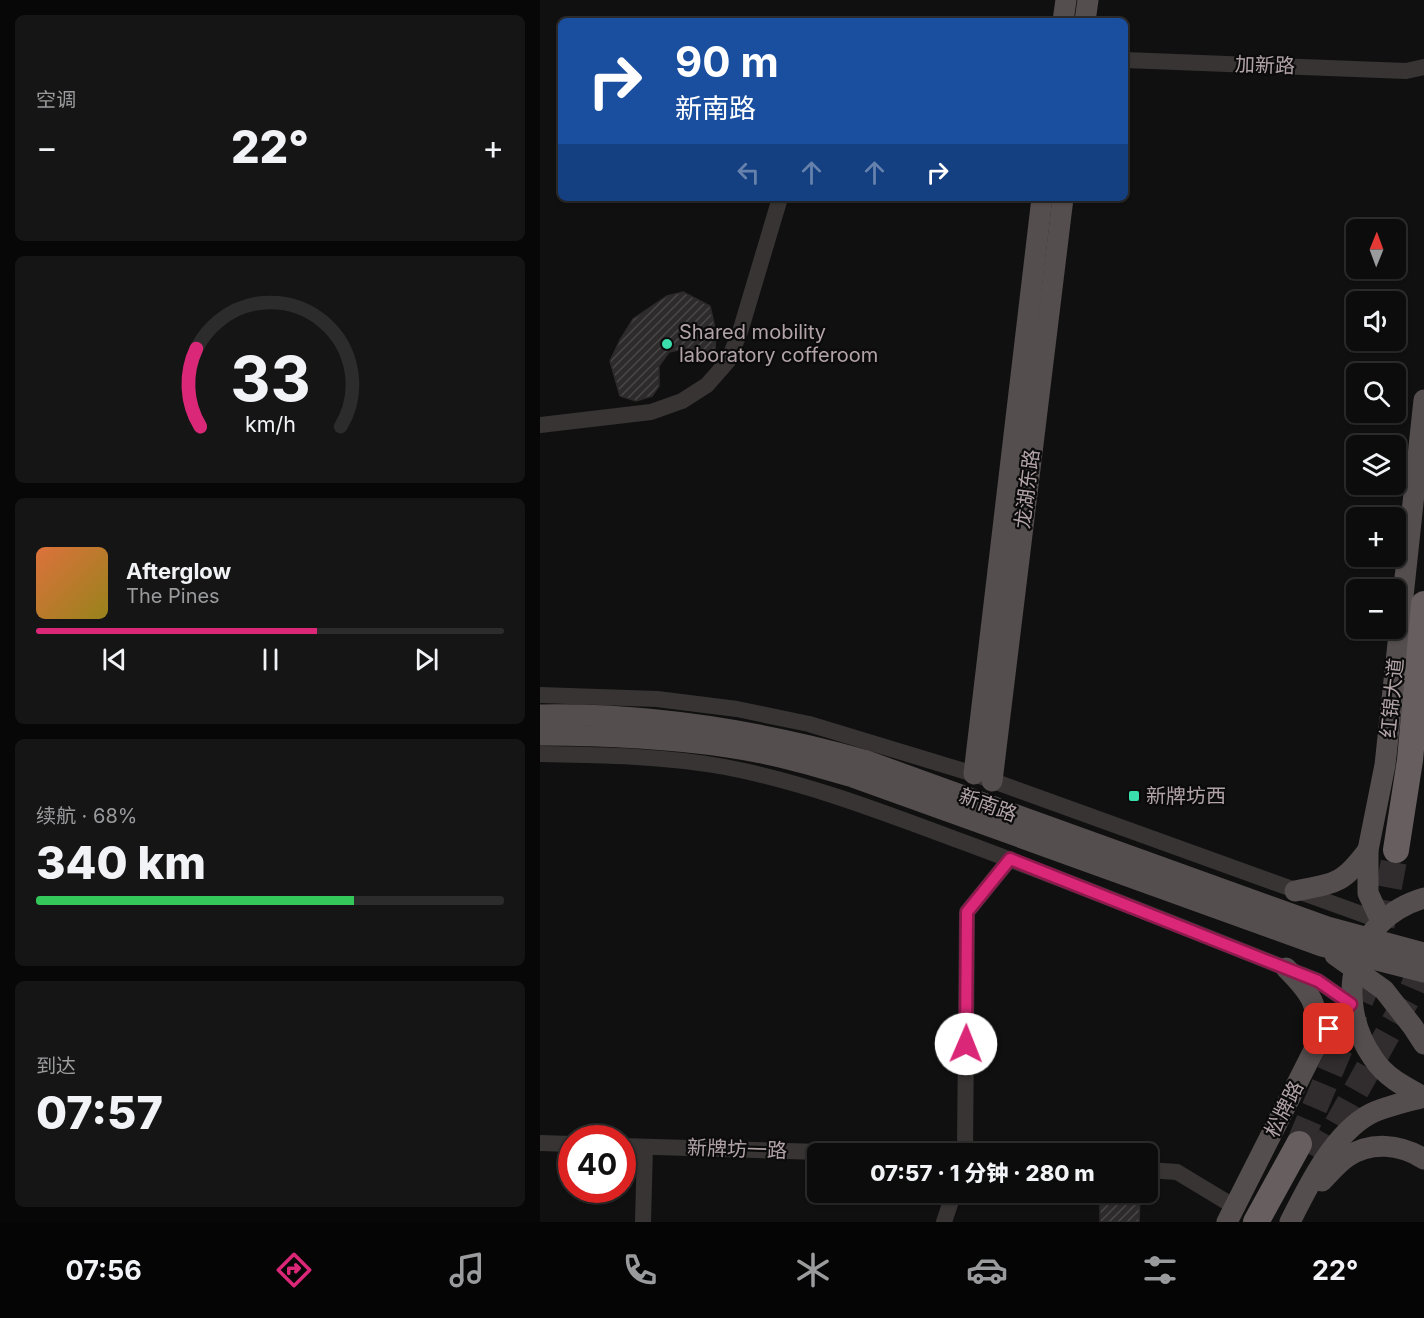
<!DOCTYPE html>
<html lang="zh">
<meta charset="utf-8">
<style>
:root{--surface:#0d0c0c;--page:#161515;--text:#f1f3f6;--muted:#9a9b9d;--line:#2d2c2d;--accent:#db2777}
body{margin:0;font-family:Inter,"Noto Sans SC",sans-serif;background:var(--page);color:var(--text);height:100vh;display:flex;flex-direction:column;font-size:22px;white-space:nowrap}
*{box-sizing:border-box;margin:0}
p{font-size:20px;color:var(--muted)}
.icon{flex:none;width:33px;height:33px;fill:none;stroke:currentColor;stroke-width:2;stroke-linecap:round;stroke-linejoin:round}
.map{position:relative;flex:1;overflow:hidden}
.details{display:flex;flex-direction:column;gap:15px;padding:15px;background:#070707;width:540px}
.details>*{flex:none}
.guide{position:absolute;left:18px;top:18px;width:570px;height:183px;border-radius:9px;box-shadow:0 2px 4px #0004,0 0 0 2px var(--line);background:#1a4fa0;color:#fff;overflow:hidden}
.needle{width:39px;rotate:1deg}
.controls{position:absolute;left:806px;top:219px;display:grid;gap:12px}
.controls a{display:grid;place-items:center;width:60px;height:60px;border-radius:9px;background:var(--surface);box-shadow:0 2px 4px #0004,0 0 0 2px var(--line);font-size:30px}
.speed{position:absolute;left:18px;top:1125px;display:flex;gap:12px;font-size:30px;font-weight:700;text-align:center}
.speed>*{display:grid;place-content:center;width:78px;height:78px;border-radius:50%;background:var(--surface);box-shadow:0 2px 4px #0004,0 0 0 2px var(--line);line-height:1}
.speed .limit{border:9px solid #d22;background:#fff;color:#111}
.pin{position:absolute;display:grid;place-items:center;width:51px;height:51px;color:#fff;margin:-26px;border-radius:12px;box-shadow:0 3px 9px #0006}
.me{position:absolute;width:66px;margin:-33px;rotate:1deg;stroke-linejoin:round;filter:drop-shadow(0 0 4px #0008)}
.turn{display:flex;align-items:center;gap:21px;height:126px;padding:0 18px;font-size:27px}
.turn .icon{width:78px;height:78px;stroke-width:2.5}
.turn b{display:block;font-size:42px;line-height:51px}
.lanes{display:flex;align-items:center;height:57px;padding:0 18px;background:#0003;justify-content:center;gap:30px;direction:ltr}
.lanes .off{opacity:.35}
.big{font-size:45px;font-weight:800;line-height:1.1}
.details .card{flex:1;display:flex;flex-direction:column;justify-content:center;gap:9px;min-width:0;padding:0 21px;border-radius:9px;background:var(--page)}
.details .dial{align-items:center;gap:0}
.dial svg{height:156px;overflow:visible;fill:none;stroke:var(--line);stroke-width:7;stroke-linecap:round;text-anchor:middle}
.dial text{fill:var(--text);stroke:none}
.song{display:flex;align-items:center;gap:18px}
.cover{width:72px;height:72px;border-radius:9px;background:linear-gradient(135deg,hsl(20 70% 55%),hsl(50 70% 35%))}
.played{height:6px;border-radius:3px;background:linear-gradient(90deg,var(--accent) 60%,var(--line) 60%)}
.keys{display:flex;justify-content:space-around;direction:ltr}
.heat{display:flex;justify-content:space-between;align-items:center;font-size:33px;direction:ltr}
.charge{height:9px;border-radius:4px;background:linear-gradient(90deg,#34c759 68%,var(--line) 0)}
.trip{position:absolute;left:267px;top:1143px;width:351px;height:60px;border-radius:9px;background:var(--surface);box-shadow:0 2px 4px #0004,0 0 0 2px var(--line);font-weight:800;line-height:60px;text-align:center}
.menu{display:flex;height:96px;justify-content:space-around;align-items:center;background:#050505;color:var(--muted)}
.menu .icon{width:42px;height:42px}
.menu .selected{color:var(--accent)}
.menu b{font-size:27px;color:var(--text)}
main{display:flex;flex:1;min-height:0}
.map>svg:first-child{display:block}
.building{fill:url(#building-hatch);stroke:#2d2b2a;stroke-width:1.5}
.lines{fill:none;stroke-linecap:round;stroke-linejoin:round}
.highway-tunnel{stroke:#312d2e;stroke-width:26;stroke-dasharray:26 13;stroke-linecap:butt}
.minor{stroke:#383434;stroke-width:16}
.major{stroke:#554e4f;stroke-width:21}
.highway{stroke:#675e60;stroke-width:26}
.major-bridge{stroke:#554e4f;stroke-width:21}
.route-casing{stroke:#8e194d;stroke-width:15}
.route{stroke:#db2777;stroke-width:10}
.poi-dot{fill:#3bdfad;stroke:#0c0b0b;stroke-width:2}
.labels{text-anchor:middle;stroke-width:4.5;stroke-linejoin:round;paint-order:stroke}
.street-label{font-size:20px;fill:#b1a3a7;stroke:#0c0b0b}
.poi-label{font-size:20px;fill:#b1a3a7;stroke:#0c0b0b;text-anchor:start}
</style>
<main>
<section class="details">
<div class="card"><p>空调</p>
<div class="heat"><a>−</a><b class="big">22°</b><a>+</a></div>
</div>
<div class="card dial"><svg viewBox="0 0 100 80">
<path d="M14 69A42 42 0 1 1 86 69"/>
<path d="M14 69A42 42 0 0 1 12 29" stroke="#db2777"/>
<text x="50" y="56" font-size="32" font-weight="700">33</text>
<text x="50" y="72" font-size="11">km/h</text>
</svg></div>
<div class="card">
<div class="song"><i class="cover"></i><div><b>Afterglow</b><p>The Pines</p></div></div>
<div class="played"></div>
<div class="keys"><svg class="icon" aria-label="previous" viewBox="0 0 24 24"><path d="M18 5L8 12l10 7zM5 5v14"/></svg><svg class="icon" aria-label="pause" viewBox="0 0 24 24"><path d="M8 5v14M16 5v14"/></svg><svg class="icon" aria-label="next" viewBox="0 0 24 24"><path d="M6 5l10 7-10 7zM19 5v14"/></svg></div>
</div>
<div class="card"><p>续航 · 68%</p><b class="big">340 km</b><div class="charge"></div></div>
<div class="card"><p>到达</p><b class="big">07:57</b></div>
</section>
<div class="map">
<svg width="884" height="1222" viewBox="0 0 884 1222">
<defs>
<pattern id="building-hatch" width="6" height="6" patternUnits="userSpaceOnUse" patternTransform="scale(1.5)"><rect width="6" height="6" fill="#2d2b2b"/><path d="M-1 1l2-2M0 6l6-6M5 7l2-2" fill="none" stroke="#494747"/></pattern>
</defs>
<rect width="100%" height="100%" fill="#111010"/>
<g class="building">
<polygon points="143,292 170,306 176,332 175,349 161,360 148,348 129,352 119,366 119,386 112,396 96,401 80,396 70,361 80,340 93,319 127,296"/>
<polygon points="560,1192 600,1192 599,1222 560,1222"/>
</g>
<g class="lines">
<g class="highway-tunnel">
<polyline points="759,1144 833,971 856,850"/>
<polyline points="778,1159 872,990 884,962"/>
</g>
<g class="minor">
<polyline points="585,60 866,71 884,67"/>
<polyline points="0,425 111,412 142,401 167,385 188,361 200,332 240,198"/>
<polyline points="0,695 117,699 197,709 269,724 434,774 841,921"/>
<path d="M 0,754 C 62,755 124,756 185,767 C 268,783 345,813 423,842 C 542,886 660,934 778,981 L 811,1004"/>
<polyline points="0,1143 32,1144"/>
<polyline points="82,1146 347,1154"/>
<polyline points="425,1154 427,912 470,859"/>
<polyline points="608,1170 637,1172 695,1207"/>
<polyline points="103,1222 105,1147"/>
<polyline points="404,1222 414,1192"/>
</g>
<g class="major">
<polyline points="523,21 526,0"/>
<polyline points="545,21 548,0"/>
<polyline points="434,774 502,198"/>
<polyline points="452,781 523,198"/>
<path d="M 755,891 C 796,883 803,884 828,850"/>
<path d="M 884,898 C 812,919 792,999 833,1058 C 845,1077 865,1087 884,1097"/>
<polyline points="841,921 828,893 828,850 845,765 884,400"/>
<path d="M 746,968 C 773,995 778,1004 778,1042"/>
<path d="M 782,1181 C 790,1173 798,1163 807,1157 C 831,1141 860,1144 884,1159"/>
<polyline points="687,1222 778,1042 811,1004"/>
<path d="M 750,1222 C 768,1186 794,1133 830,1114 C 846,1106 866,1102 884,1097"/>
</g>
<g class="highway">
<polyline points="856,850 870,760 884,604"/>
<polyline points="716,1222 759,1144"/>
</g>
<g class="major-bridge">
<path d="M 0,715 C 111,713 217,730 324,760 L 787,927 L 884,953"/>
<path d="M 0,735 C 63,735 126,738 188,747 C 231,753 272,765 313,777 L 782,946 L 884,972"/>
<polyline points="795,955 844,990 873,1027 884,1044"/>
</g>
</g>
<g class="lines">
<defs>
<polyline id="route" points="426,1044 427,912 470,859 778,981 811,1004 789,1029"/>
</defs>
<use href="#route" class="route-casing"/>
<use href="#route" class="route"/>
</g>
<g class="poi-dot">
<circle cx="127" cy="344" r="6"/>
<rect x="588" y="790" width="12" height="12" rx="3"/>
</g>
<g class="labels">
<g class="street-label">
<text transform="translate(725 65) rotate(2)" y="7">加新路</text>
<text transform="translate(487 489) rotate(-83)" y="7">龙湖东路</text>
<text transform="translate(852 698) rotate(-84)" y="7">红锦大道</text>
<text transform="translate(448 805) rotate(20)" y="7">新南路</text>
<text transform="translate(744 1109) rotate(-63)" y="7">松牌路</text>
<text transform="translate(197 1149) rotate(2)" y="7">新牌坊一路</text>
</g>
<g class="poi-label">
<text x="139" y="339">Shared mobility<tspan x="139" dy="23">laboratory cofferoom</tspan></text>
<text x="606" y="803">新牌坊西</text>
</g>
</g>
</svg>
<div class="controls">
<a><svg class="needle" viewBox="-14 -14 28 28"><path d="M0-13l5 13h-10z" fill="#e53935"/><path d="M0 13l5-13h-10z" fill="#9a9b9d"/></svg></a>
<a><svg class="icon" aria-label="sound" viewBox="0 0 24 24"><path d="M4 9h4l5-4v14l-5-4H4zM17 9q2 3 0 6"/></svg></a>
<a><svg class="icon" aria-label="search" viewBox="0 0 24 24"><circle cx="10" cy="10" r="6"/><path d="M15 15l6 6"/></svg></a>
<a><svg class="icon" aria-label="layers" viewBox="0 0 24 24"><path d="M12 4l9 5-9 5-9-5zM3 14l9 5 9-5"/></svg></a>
<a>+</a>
<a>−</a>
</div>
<div class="speed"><div class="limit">40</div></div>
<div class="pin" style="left:789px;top:1029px;background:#d93025"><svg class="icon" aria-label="arrive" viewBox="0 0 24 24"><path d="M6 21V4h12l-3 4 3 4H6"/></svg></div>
<svg class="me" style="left:426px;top:1044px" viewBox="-20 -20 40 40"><circle r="19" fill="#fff"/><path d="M0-13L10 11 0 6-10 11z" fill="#db2777"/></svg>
<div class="trip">07:57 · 1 分钟 · 280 m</div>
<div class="guide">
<div class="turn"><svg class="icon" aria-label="right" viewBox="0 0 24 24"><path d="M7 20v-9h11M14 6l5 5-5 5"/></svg><div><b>90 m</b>新南路</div></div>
<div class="lanes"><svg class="icon off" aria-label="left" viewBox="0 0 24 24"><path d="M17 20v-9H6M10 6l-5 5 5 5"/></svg><svg class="icon off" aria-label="ahead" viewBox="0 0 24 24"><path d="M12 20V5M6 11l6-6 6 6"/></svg><svg class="icon off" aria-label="ahead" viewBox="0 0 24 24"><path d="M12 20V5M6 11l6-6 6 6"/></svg><svg class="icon" aria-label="right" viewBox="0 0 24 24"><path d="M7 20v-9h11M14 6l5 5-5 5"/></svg></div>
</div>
</div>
</main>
<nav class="menu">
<b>07:56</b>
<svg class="icon selected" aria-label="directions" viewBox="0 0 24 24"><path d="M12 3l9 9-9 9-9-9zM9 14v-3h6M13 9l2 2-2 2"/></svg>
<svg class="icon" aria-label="music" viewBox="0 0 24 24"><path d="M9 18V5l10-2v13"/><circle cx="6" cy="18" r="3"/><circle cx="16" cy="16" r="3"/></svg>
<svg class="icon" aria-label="phone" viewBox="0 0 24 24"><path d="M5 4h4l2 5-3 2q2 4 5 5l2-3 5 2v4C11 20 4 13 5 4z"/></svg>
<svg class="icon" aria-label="climate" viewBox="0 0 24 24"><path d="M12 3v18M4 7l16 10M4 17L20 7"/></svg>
<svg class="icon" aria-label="car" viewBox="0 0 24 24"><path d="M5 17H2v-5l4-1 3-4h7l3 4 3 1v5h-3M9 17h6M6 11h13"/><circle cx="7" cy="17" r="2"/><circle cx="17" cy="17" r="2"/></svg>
<svg class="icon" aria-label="filters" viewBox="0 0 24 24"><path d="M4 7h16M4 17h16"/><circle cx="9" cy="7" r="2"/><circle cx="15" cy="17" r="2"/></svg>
<b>22°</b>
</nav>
